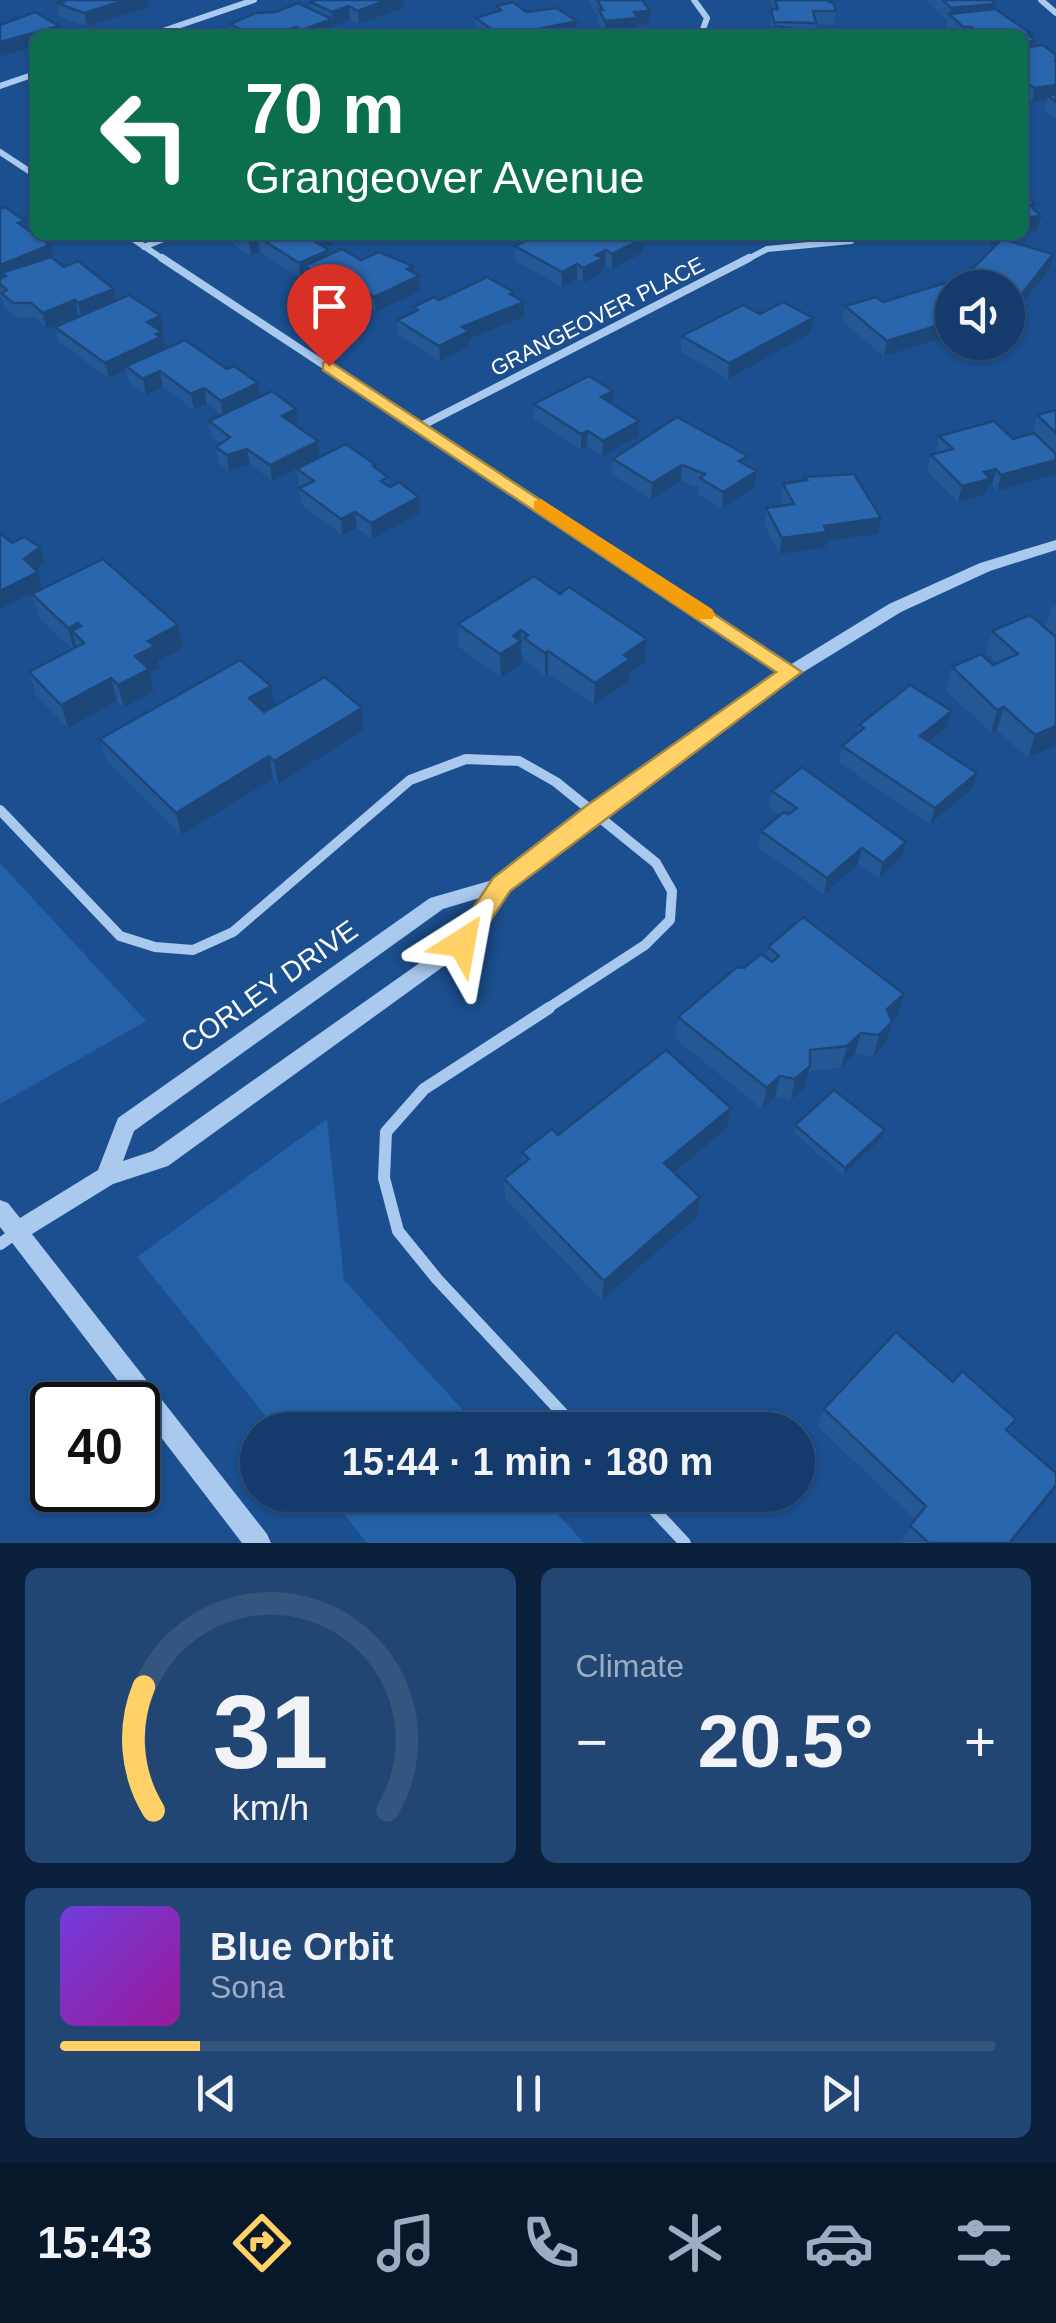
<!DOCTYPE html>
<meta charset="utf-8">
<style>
:root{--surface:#143b6b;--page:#214673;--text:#f1f3f6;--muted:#9dadc1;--line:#33557e;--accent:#ffd166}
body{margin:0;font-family:Helvetica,sans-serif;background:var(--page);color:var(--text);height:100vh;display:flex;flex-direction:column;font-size:38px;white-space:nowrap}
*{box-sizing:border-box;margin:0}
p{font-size:32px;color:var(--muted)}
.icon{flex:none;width:55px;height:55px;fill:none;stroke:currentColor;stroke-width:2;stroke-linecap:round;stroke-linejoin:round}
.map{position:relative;height:1543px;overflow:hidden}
.drawer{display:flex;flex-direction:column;gap:25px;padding:25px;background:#0b203b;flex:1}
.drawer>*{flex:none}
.top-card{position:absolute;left:30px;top:30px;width:998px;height:210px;border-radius:15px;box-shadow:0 2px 8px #0004,0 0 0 2px var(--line);background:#0b6e4f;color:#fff;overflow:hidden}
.fabs{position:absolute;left:935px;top:270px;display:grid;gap:20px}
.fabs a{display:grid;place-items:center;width:90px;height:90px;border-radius:50%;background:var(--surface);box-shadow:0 2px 8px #0004,0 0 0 2px var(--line);font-size:50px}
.speed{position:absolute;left:30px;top:1382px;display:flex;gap:20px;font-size:50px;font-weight:700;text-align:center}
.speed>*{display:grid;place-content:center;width:130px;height:130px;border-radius:50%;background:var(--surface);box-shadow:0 2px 8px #0004,0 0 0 2px var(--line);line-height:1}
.speed .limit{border:5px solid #111;border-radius:15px;background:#fff;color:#111}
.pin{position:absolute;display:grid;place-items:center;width:85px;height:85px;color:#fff;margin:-102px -42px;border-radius:50% 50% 50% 0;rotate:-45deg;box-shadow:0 0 10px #0007}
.pin .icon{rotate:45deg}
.me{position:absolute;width:110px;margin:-55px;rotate:34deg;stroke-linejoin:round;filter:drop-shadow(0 0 8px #0008)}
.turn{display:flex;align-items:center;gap:35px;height:210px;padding:0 50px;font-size:45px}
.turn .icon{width:130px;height:130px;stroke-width:2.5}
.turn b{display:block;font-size:70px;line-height:85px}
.big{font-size:75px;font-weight:700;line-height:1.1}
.drawer .card{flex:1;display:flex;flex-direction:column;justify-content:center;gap:15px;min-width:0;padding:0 35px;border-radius:15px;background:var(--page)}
.drawer .dial{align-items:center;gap:0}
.dial svg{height:260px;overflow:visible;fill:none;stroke:var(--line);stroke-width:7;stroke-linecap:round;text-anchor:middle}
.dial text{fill:var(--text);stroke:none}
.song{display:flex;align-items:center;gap:30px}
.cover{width:120px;height:120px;border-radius:15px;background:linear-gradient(135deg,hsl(260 70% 55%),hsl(300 70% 35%))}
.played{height:10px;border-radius:5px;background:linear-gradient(90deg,var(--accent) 15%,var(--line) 15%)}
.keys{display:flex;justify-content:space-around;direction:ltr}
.heat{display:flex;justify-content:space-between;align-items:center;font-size:55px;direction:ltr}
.drawer .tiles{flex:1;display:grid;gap:25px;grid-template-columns:1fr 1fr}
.card:last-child{grid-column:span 2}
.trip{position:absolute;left:240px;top:1412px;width:575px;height:100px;border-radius:50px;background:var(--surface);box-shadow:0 2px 8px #0004,0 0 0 2px var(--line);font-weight:700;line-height:100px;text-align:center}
.dock{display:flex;height:160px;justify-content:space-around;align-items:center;background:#08182b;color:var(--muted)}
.dock .icon{width:70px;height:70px}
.dock .selected{color:var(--accent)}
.dock b{font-size:45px;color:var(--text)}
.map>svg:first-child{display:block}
.green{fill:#2461a8}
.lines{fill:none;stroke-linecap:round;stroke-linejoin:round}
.minor-far3{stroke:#a9c9ee;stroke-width:6}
.minor-far2{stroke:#a9c9ee;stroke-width:8}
.minor-far1{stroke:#a9c9ee;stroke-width:10}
.minor{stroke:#a9c9ee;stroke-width:12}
.tertiary{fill:#a9c9ee;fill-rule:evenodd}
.wall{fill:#245895}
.shaded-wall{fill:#1d4779}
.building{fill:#2a66ad;stroke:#1d4779;stroke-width:2.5}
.route{fill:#ffd166;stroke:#a68842;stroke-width:2.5}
.slow{fill:#f59e0b}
.labels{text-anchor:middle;stroke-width:10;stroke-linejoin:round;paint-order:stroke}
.far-street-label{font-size:22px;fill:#fff;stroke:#1b4f8f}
.street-label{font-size:28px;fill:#fff;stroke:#1b4f8f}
</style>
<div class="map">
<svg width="1056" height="1543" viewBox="0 0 1056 1543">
<rect width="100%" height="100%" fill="#1b4f8f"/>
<g class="green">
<polygon points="0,863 146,1021 0,1104"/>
<polygon points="327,1119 344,1280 481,1430 277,1430 137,1257"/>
<polygon points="329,1495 540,1495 584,1543 367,1543"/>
</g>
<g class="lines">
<g class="minor-far3">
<polyline points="694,0 707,18 701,35"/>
<polyline points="1041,0 1056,13"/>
<polyline points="151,35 254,0"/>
<polyline points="0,86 35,74"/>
<polyline points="0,152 35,175"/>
<polyline points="127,235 166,261"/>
<polyline points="144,247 173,235"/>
<polyline points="744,261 767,249 851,241"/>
</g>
<g class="minor-far2">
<polyline points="162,258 667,591"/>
<polyline points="421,426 749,258"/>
</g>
<g class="minor-far1">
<polyline points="664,588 791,672"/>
<polyline points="0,810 120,936 155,947 193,950 233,932 410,780 466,759 519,761 556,782 656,863 672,891 670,920 645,945 545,1010"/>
</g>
<g class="minor">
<polyline points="549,1008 424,1089 386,1132 384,1178 398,1231 437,1279 578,1430"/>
<polyline points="0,1244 17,1232"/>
<polyline points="640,1495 685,1543"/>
</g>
<path class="tertiary" d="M 1056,540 L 1056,550 L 990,571 L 901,612 L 797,676 L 600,817 L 509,889 L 469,948 L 168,1166 L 113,1184 L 32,1234 L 267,1534 L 271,1543 L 242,1543 L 0,1227 L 0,1200 L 8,1203 L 20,1218 L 98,1170 L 118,1118 L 430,898 L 496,879 L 588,807 L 785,668 L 889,604 L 980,563 ZM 483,897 L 455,938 L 153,1151 L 123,1161 L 134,1131 L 443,909 Z"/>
</g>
<g class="wall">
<polygon points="58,0 148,0 149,7 87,26 60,17 57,3 59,3"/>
<polygon points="315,0 403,0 404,8 359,24 350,20 332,26 333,32 326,35 204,35 231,32 230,24 311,9 310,2"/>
<polygon points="590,0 642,0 650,11 649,24 637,25 637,31 605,35 598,24 598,16 590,3"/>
<polygon points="770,0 829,0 836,11 834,25 816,24 815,32 772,32 770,22 772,9"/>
<polygon points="927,0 992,0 994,9 1035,41 1034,46 1056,55 1056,118 1044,110 1047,100 1032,102 1022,96 1022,35 954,35 946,27 948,21"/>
<polygon points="496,6 526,12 577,35 455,35 476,32 476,18 496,12"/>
<polygon points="0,208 50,245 53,259 64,267 114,289 117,300 161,316 164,331 162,332 165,347 163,349 260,397 298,424 296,426 318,441 320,457 272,481 250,464 229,471 219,463 216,447 221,444 212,437 209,421 222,415 207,404 194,410 163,387 146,395 129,382 126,370 109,378 59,342 55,327 79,317 78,316 46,328 35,318 17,318 5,308 2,298 0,296"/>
<polygon points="1034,209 1037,230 1026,232 1025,239 1009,241 1053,254 1050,269 1017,310 1008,307 1008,288 968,288 971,270 998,243 989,245 980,235 1022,235"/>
<polygon points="232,235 333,235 334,244 326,248 330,254 414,273 420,291 376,312 364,305 359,307 339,290 328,295 305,281 305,276 301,278 260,252 251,256 234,245"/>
<polygon points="538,235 643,253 612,269 605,265 603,266 602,273 583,283 577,279 562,287 515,261 515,246"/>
<polygon points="948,282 884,356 842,321 845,306 883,302"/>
<polygon points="514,296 524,302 524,317 469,339 469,347 440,361 398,335 397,320 413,312 413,307 439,300"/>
<polygon points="760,314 813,318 811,333 728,379 681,352 682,336"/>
<polygon points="1056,403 1056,453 1033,431 1037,415 1054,411"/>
<polygon points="534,404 613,405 639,421 638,437 602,456 587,446 581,450 534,419"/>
<polygon points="939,436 1013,439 1056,474 997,491 992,485 988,486 986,494 958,502 927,471 931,455 938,454 936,452"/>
<polygon points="613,459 747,465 757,471 755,487 722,508 698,494 699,488 681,481 651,499 612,475"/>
<polygon points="376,468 388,477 389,486 420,513 372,539 357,528 342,535 301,504 299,488 302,487 299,485 297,469"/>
<polygon points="804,477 881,518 878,534 826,541 825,548 779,554 764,524 766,508 784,505 781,500 783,484 804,481"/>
<polygon points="32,594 183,648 158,661 160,669 150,674 154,691 124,708 117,701 68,728 36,695 29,672 73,650 39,617"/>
<polygon points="560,594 647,639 645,662 629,673 629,681 594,705 548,673 545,676 524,660 524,655 521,653 521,664 501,677 459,647 458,624"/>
<polygon points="1056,606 1056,745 1028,758 997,730 991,733 946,690 952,667 993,665 997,663 986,653 992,631 1045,628 1052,607"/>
<polygon points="275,706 362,708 364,730 278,784 273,779 181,835 107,761 100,739"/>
<polygon points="952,711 947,727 929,742 972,789 930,824 839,762 842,746 857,734 859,725"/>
<polygon points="772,791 901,858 879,878 858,864 824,894 758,847 761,831 781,815 769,807"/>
<polygon points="768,947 904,994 898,1016 892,1021 886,1043 873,1057 855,1054 841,1068 809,1071 805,1087 791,1100 775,1097 762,1109 675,1038 678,1017 766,958"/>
<polygon points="795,1125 885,1130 882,1138 843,1175 794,1133"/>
<polygon points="727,1128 675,1173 697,1217 602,1300 505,1199 504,1179 522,1165 522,1152 558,1135"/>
<polygon points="953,1382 1016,1419 1008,1432 1056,1473 1056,1487 1011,1543 903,1543 902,1542 915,1519 818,1427 824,1409"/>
</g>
<g class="shaded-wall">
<polygon points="126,0 148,0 149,7 87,26 84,13"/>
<polygon points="387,0 403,0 404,8 359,24 358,11"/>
<polygon points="995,4 992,17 950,15 951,8"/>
<polygon points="349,6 350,20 333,26 332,12"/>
<polygon points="650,11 649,24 637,25 637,31 605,35 605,21 634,12"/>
<polygon points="332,19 333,32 326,35 303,35 302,30"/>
<polygon points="577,21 576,35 510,35"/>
<polygon points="59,26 61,35 35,35 35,47 0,56 0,42"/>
<polygon points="296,27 297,35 270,35"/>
<polygon points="963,27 972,27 970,35 961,35"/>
<polygon points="1028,34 1032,34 1031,41 1035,41 1032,55 1022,56 1022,42"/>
<polygon points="1056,85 1056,98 1048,96 1047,100 1032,102 1035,88"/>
<polygon points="1035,204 1032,217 1041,216 1037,230 1026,232 1025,239 989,245 991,235 1022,235 1023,218 1029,205"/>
<polygon points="319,235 333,235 334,244 312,254 311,239"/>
<polygon points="258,237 260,252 251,256 249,241"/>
<polygon points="644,238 643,253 612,269 612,254"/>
<polygon points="50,245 54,260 6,276 1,273 3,281 0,282 0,265"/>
<polygon points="329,250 331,265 304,266 305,276 301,278 299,263"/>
<polygon points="606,250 605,265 603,266 602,273 583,283 583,268 596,255"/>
<polygon points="1053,254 1050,269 1017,310 1021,295"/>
<polygon points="577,264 577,279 562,287 562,272"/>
<polygon points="413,266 414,279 419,276 420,291 376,312 374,297 407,269"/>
<polygon points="338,275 339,290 328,295 327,280"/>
<polygon points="114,289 117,304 82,318 78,303"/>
<polygon points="363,290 364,305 359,307 358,292"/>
<polygon points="514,292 514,306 524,302 524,317 469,339 469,347 440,361 439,346 462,327"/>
<polygon points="75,300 78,316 46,328 43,313"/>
<polygon points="161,316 164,331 162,332 165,347 163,348 164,353 126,366 126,370 109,378 105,363 147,322"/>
<polygon points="813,318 811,333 728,379 729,363"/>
<polygon points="952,321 952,335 884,356 887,341"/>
<polygon points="160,371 163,387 146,395 143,379"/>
<polygon points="258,383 260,399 223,416 221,401"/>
<polygon points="204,388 207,404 194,410 191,394"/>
<polygon points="613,391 612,406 601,397"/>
<polygon points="296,409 298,424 284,431 282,416"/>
<polygon points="639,421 638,437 602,456 603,441"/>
<polygon points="588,431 587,446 581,450 581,434"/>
<polygon points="318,441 320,457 272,481 270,465"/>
<polygon points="247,449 250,464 229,471 227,455"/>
<polygon points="1056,460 1056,474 997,491 1001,475"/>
<polygon points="682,465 681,481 651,499 652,483"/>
<polygon points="996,469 992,485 988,486 986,494 958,502 962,486 984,472"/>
<polygon points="757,471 755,487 722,508 723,492"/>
<polygon points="419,497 420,513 372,539 371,523"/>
<polygon points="355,512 357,528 342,535 341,519"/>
<polygon points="881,518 878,534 826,541 825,548 779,554 782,538 824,526"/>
<polygon points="40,547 45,563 28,575 24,559"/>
<polygon points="38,572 42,588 0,609 0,591"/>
<polygon points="78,623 83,642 72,631 77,649 74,651 68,628"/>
<polygon points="178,625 183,648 158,661 160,669 150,674 154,691 124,708 118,685 135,656 148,641"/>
<polygon points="521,630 521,664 501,677 500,654 513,636"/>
<polygon points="647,639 645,662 629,673 629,681 594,705 595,683 624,655"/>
<polygon points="548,651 548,673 545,676 545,653"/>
<polygon points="111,678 117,701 68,728 61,705"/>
<polygon points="271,686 275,709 253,721 249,698"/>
<polygon points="1004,707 997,730 991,733 997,710"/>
<polygon points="362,708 364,730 278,784 274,761"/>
<polygon points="952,711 947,727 916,752 920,736"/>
<polygon points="1056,724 1056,745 1028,758 1035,735"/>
<polygon points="269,756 273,779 181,835 176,813"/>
<polygon points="977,773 972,789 930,824 935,808"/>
<polygon points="906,842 901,858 879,878 883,863"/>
<polygon points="862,848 858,864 824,894 827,878"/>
<polygon points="904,994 898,1016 881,1030 887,1009"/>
<polygon points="892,1022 886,1043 873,1057 879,1035"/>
<polygon points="861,1033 855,1054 841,1068 847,1046"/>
<polygon points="810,1066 805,1087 791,1100 795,1079"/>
<polygon points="780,1076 775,1097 762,1109 767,1088"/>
<polygon points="731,1108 727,1128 662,1183 664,1163"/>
<polygon points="885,1130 882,1138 843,1175 845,1168"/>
<polygon points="700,1197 697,1217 602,1300 604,1281"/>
<polygon points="1056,1485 1051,1495 1011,1543 1009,1543"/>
</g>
<g class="building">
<polygon points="60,0 126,0 84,13 57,3 63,2"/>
<polygon points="315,0 387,0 358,11 349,6 332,12 310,2"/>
<polygon points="597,0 642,0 650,11 634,12 638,18 605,21 599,10 603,10"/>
<polygon points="775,0 829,0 829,2 833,2 836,11 813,11 816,23 774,22 771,9 778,9"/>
<polygon points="943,0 992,0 995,4 951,8"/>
<polygon points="513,2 526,12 556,8 577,21 510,35 499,35 476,18 501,10 496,6"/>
<polygon points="298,3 332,19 302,30 296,27 270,35 251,35 230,24 256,13 276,12"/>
<polygon points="995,9 1032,34 1028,34 1035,41 1022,42 1022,35 976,35 972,27 963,27 949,14"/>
<polygon points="35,12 59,26 0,42 0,25"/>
<polygon points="775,26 831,35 770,35"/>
<polygon points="222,28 236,35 204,35"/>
<polygon points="472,30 482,35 455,35"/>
<polygon points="1043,45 1056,55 1056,60 1055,61 1056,62 1056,85 1035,88 1022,80 1022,48"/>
<polygon points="1056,94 1056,102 1048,96"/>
<polygon points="1022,192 1035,204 1029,205 1041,216 1023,218 1028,224 1022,225"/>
<polygon points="5,207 25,221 18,223 50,245 0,265 0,208"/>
<polygon points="239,235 319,235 311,239 329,250 299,263 258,237 249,241"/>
<polygon points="538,235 638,235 644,238 612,254 606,250 596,255 603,258 583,268 577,264 562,272 515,246"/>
<polygon points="1002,239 1053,254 1021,295 1008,291 1008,288 995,288 969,280 976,272 971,270"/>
<polygon points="342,249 361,260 379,252 413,266 407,269 419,276 374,297 363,290 358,292 338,275 327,280 304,266"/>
<polygon points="51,257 64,267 78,261 114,289 78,303 75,300 43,313 31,303 13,303 1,293 7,290 0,284 0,279 6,276 1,273"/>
<polygon points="487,277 514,292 510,294 524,302 462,327 469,331 439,346 397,320 418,310 413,307 434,297 439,300"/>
<polygon points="948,282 955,288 952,288 952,321 887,341 845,306 876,297 883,302"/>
<polygon points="129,295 161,316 147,322 162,332 156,334 161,337 105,363 55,327"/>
<polygon points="783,302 813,318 729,363 682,336 743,305 760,314"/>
<polygon points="185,340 227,369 234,366 258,383 221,401 204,388 191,394 160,371 143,379 126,366"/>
<polygon points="589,376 613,391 601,397 639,421 603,441 588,431 581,434 534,404"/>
<polygon points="272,391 296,409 282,416 318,441 270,465 247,449 227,455 216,447 230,437 209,421"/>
<polygon points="1056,410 1056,433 1037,415"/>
<polygon points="677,417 748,456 739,461 757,471 723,492 700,478 705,474 682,465 652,483 613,459"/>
<polygon points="994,421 1013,439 1034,433 1056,454 1056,460 1001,475 996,469 984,472 990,479 962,486 931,455 953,449 939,436"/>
<polygon points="346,444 376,465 373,466 388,477 381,481 390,487 399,482 419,497 371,523 355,512 341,519 299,488 314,481 297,469"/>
<polygon points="854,474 881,518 824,526 827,532 782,538 766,508 794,504 783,484 807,480 804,477"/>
<polygon points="0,533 12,543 24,537 40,547 24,559 38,572 0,591"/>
<polygon points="103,559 178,625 148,641 155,646 135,656 149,669 118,685 111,678 61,705 29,672 84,643 72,631 81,626 78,623 68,628 32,594"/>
<polygon points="534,576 560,594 569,587 647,639 624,655 630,659 595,683 548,651 545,653 524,638 528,635 521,630 513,636 521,641 500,654 458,624"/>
<polygon points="1030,615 1056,637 1056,726 1035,735 1004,707 997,710 952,667 981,654 993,665 1018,654 992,631"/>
<polygon points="240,660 271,686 249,698 264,712 325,677 362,708 274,761 269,756 176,813 100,739"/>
<polygon points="910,685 952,711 920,736 977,773 935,808 842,746 864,728 859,725"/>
<polygon points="802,767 906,842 883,863 862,848 827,878 761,831 784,812 789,814 797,808 772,791"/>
<polygon points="803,917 904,994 887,1009 892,1022 879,1035 861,1033 847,1046 810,1050 810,1066 795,1079 780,1076 767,1088 678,1017 737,967 744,968 761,954 772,962 779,956 768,947"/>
<polygon points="666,1050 731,1108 664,1163 700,1197 604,1281 504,1179 529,1159 522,1152 552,1129 558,1135"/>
<polygon points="834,1090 885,1130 845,1168 795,1125"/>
<polygon points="896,1332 953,1382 962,1371 1016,1419 1006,1430 1056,1473 1056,1485 1009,1543 929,1543 910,1526 926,1506 824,1409"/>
</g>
<polygon class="route" points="329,361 802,672 510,891 471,950 453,950 450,943 493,878 586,806 776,672 323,370 323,363"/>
<polygon class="slow" points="541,499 712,609 715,614 712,619 697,619 534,510 534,501"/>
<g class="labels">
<g class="far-street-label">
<text transform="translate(597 316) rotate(-27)" y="8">GRANGEOVER PLACE</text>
</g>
<g class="street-label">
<text transform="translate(269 986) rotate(-35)" y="10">CORLEY DRIVE</text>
</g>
</g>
</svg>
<div class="fabs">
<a><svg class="icon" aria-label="sound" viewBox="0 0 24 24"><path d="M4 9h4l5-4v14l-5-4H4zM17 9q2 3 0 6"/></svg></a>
</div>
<div class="speed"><div class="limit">40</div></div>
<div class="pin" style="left:329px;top:366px;background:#d93025"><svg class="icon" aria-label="arrive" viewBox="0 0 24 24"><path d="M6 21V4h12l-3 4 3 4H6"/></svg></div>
<svg class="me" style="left:462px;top:943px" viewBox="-20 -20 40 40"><path d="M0-17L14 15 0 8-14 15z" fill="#ffd166" stroke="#fff" stroke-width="4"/></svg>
<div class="trip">15:44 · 1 min · 180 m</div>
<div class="top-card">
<div class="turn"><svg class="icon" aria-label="left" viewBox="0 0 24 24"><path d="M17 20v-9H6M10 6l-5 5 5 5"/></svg><div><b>70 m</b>Grangeover Avenue</div></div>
</div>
</div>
<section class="drawer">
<div class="tiles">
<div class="card dial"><svg viewBox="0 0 100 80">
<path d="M14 69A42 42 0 1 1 86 69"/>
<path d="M14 69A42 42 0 0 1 11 31" stroke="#ffd166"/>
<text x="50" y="56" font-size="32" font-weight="700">31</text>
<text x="50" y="72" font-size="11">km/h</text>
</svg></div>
<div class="card"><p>Climate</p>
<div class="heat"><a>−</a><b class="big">20.5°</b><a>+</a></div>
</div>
<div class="card">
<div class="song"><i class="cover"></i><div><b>Blue Orbit</b><p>Sona</p></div></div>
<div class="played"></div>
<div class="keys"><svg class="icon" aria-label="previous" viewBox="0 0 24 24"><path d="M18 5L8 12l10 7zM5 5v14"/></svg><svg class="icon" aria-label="pause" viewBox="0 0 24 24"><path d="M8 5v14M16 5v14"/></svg><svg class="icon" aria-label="next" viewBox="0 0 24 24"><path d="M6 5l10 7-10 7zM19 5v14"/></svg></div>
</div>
</div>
</section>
<nav class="dock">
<b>15:43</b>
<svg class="icon selected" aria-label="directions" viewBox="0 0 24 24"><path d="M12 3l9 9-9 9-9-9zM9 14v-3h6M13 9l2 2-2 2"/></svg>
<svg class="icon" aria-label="music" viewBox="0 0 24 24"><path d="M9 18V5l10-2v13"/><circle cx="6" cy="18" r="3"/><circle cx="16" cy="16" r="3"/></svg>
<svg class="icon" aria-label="phone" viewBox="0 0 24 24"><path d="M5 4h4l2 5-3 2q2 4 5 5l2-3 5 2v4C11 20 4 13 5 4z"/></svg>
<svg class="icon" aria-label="climate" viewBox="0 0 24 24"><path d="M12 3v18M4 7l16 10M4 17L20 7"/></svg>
<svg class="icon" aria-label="car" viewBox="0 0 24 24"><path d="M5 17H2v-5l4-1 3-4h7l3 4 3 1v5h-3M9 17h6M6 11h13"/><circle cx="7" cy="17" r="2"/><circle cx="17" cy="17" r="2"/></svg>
<svg class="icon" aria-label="filters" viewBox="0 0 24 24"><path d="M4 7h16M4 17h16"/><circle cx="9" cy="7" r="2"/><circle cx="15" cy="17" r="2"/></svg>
</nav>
